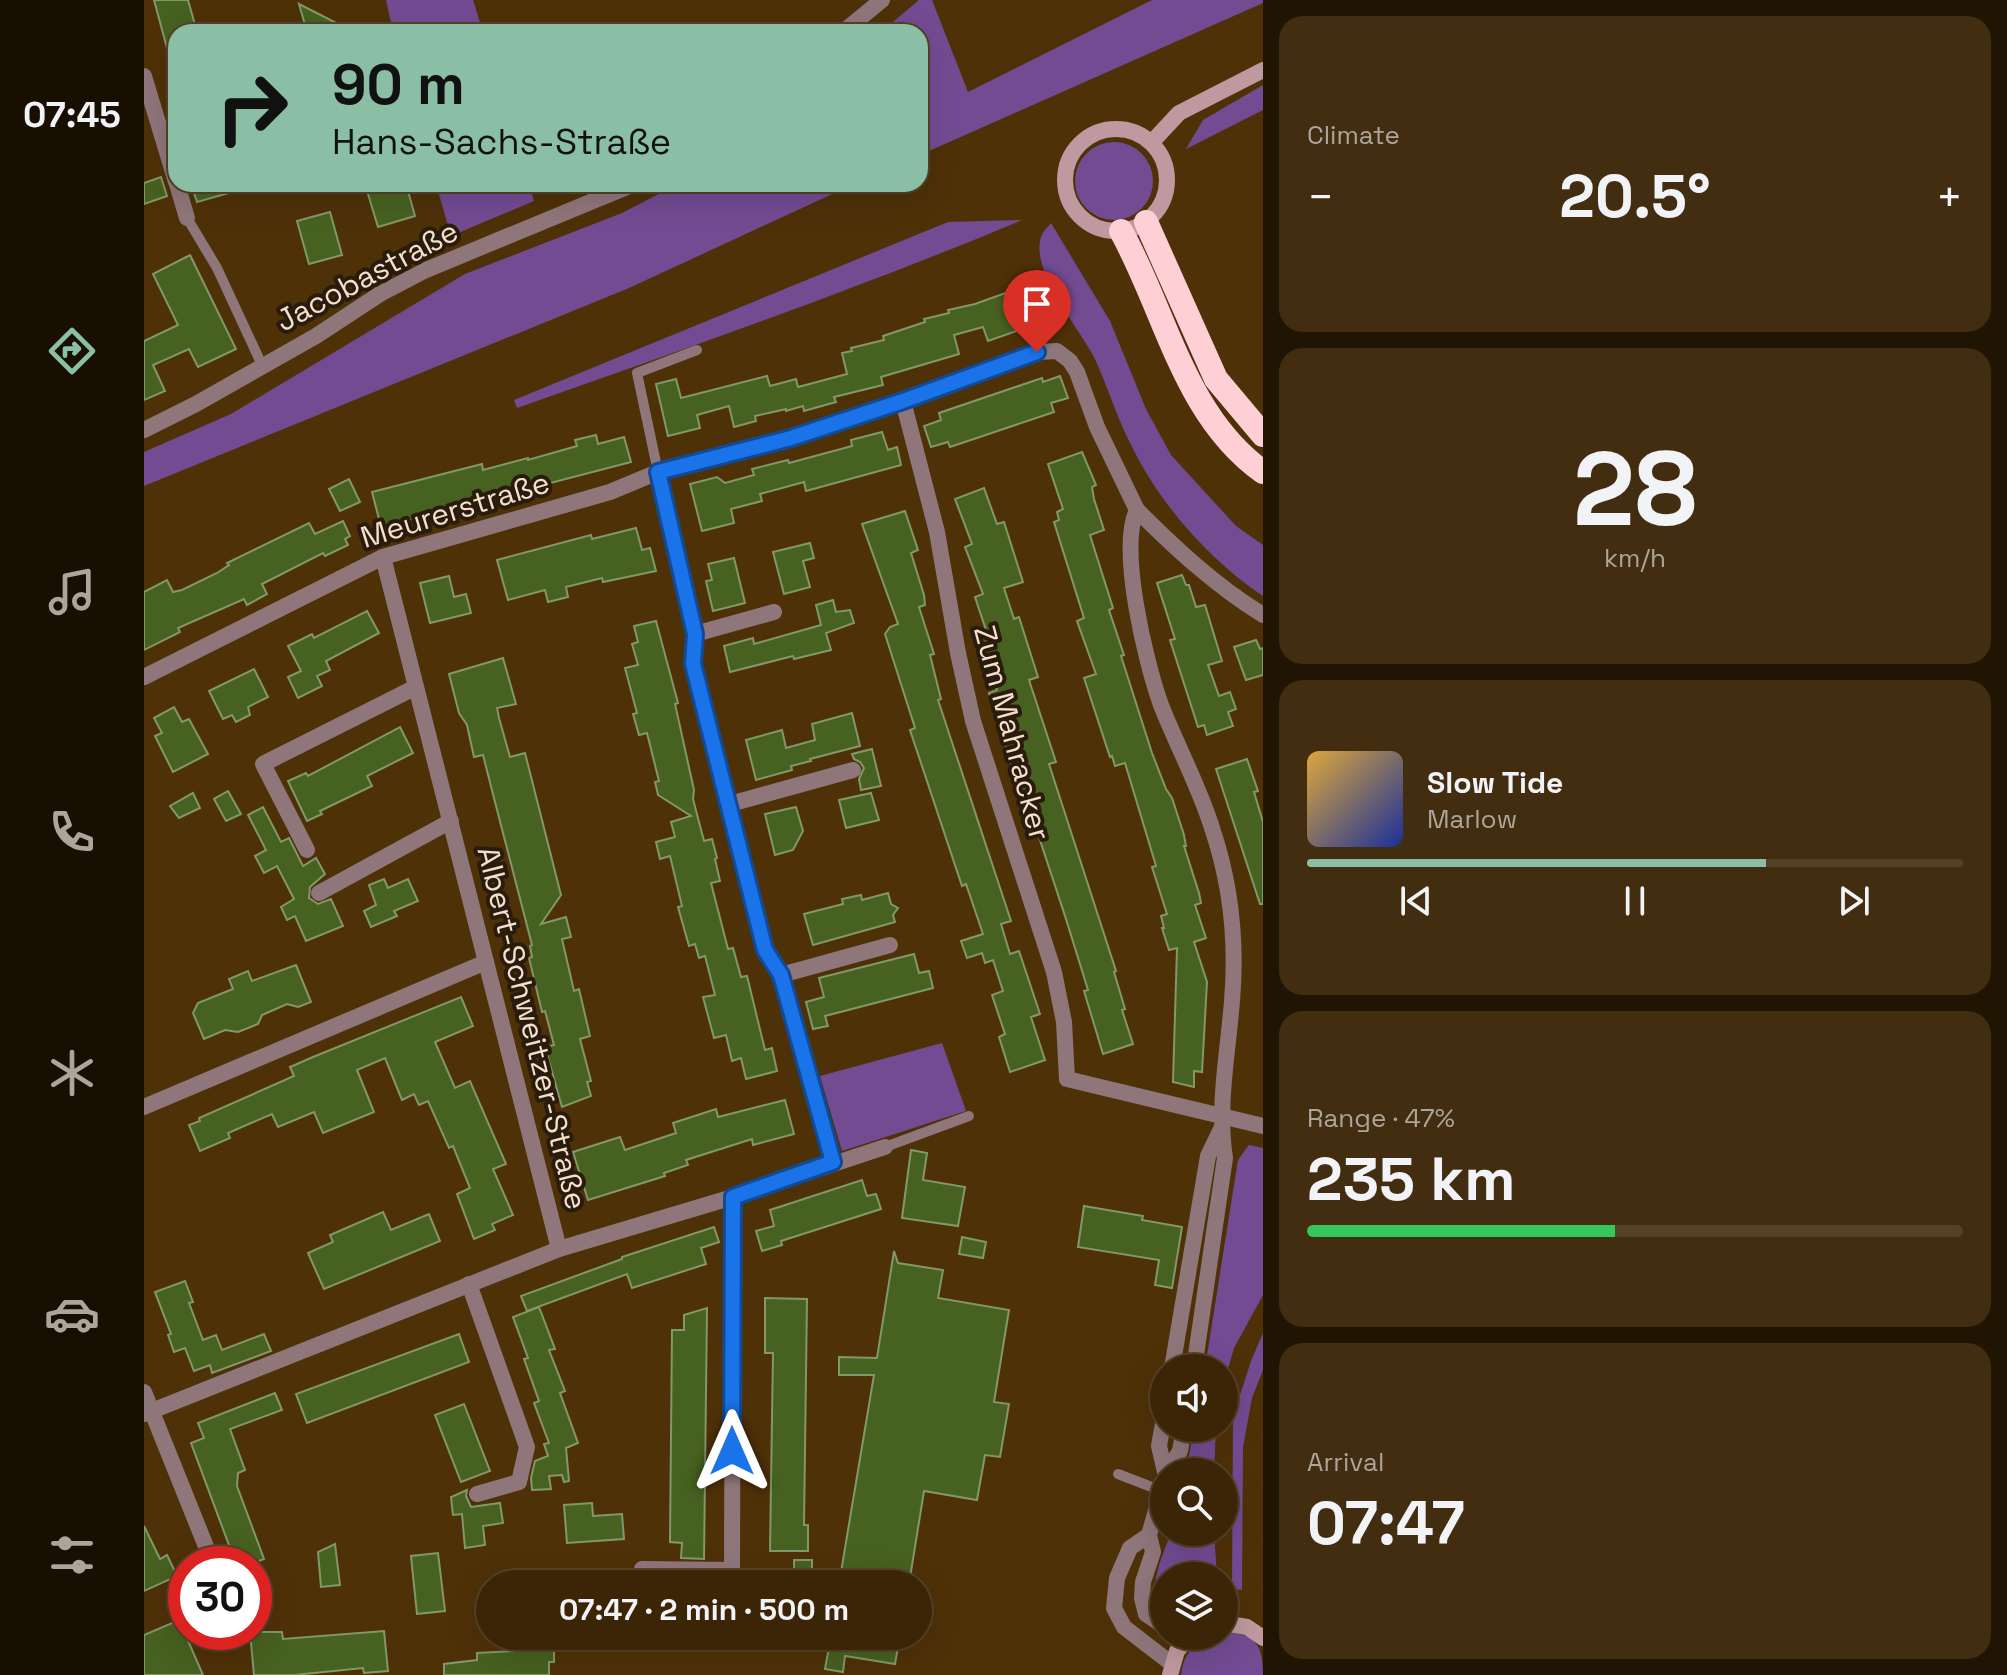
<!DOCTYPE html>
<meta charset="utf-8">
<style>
:root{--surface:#3b2506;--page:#422d10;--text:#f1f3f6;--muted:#aca59b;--line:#544228;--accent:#8abfa5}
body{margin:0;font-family:"Space Grotesk",sans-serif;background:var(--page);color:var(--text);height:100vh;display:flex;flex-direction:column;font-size:30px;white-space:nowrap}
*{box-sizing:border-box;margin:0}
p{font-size:26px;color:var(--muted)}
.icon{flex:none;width:44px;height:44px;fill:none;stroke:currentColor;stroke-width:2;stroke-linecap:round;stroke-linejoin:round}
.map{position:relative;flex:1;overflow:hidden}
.side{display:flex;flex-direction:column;gap:16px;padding:16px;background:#201403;width:744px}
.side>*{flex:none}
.guide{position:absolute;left:24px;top:24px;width:760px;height:168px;border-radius:24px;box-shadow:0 8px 32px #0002,0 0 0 2px var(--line);background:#8abfa5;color:#111;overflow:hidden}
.buttons{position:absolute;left:1006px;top:1354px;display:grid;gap:16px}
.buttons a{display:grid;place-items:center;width:88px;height:88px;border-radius:50%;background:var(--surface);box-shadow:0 8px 32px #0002,0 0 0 2px var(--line);font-size:40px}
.speed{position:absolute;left:24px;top:1546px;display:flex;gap:16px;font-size:40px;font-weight:700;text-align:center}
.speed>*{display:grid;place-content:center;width:104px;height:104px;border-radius:50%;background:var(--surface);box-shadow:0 8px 32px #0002,0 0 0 2px var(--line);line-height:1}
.speed .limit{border:12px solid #d22;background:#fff;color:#111}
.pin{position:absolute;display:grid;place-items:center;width:68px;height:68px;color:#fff;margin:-82px -34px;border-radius:50% 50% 50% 0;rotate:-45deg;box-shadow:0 0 8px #0007}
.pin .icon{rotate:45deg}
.me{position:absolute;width:88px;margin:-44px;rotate:0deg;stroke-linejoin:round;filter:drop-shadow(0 0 6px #0008)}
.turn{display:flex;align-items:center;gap:28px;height:168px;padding:0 32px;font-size:36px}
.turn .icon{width:104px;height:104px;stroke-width:2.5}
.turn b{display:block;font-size:56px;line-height:68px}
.big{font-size:60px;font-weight:600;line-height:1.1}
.side .widget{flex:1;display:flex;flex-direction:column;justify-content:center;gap:12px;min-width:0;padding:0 28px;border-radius:24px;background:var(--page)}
.side .dial{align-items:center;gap:0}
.dial b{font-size:104px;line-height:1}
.song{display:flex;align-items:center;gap:24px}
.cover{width:96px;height:96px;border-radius:12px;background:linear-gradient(135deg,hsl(40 70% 55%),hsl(230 70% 35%))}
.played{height:8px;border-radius:4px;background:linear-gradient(90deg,var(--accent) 70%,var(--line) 70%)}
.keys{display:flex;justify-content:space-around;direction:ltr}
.heat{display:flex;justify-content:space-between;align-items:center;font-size:44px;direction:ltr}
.charge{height:12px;border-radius:6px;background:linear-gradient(90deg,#34c759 47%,var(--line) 0)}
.trip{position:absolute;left:332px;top:1570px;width:456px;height:80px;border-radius:40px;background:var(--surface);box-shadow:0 8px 32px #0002,0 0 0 2px var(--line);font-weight:600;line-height:80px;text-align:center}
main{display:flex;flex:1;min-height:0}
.tabs{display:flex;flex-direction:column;width:144px;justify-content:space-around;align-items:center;background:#180f02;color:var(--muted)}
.tabs .icon{width:56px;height:56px}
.tabs .current{color:var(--accent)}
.tabs b{font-size:36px;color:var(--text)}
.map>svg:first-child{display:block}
.green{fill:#734b93}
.building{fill:#476120;stroke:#82976a;stroke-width:2}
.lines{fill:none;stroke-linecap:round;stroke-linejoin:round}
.service{stroke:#8f767a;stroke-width:10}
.minor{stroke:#8f767a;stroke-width:16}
.tertiary{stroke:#8f767a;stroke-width:16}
.secondary{stroke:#bf999f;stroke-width:16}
.motorway{stroke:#ffcfd6;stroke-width:24}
.route-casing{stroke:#114b97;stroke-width:20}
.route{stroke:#1a73e8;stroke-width:14}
.labels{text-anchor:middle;stroke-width:8;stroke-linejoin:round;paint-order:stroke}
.street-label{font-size:30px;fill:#f4e0cc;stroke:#2a1c0d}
</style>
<main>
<nav class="tabs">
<b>07:45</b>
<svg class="icon current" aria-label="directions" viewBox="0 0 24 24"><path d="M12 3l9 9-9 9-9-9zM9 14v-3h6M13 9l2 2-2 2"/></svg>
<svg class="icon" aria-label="music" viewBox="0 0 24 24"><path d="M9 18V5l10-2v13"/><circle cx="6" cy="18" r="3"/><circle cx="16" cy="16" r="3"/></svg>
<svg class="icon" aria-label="phone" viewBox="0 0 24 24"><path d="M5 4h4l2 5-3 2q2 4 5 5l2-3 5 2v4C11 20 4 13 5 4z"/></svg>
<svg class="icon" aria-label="climate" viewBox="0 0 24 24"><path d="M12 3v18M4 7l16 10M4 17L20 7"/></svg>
<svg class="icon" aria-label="car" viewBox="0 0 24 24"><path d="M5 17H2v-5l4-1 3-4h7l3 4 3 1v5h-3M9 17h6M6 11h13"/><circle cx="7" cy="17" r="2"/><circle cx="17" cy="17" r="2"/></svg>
<svg class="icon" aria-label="filters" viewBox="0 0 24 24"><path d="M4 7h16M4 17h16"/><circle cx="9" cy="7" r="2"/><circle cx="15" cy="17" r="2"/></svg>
</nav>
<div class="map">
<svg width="1119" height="1675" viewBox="0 0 1119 1675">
<rect width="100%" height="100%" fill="#4f3108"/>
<g class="green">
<polygon points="242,0 329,0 339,32 249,32"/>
<polygon points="775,0 788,0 824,92 1008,0 1119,0 1119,3 776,155 776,32 737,32"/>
<polygon points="1119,85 1119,110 1042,149 1059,120"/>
<circle cx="970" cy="181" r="39"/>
<polygon points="292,184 385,184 390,201 307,236"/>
<polygon points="534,184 710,184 485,288 0,486 0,452 87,414 321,274 478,213"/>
<path d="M 878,220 C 712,290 542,348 373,408 L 370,400 L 804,222 Z"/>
<path d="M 907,223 L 966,321 L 1002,409 L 1027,455 L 1092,526 L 1119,545 L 1119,596 C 1065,560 1017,505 988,447 C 973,418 964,387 950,357 C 935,328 886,271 897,237 C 898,232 904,227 907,223 Z"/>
<polygon points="798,1043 822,1111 698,1151 676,1076"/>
<polygon points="1105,1145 1119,1148 1119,1295 1090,1348 1080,1383 1080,1368 1061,1368 1094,1160"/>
<polygon points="1119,1333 1119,1370 1108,1398 1099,1447 1098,1590 1088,1589 1089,1417 1107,1361"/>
<polygon points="1050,1428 1072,1428 1070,1472 1042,1472"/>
<path d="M 1027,1532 L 1070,1532 L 1073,1576 L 1020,1576 L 1018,1612 C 1002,1587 1018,1559 1027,1532 Z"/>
<path d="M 1080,1632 C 1112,1634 1119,1645 1119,1675 L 1037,1675 C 1040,1650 1055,1636 1080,1636 Z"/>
</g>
<g class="building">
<polygon points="10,0 44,0 53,32 32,32 32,62 27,63"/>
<polygon points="155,4 210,32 163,32"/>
<polygon points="17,177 23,196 0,204 0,183"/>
<polygon points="47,184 99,184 99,189 53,202"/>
<polygon points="221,184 262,184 271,216 234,227"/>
<polygon points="186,212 198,255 165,264 153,221"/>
<polygon points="46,255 92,349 54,367 45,349 9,365 21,391 0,400 0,341 34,325 9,274"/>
<polygon points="881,286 888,302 874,307 881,328 844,341 839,327 810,335 815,354 737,377 739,385 690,397 692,402 660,411 659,406 642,411 642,409 611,416 612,421 590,427 585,406 553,415 556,428 524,436 512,384 532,379 537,398 623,376 626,386 652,379 654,387 703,374 698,353 708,351 707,348 740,340 739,336 781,322 780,319 805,313 804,310 831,304"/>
<polygon points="916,376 924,398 907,403 910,412 806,447 804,442 787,447 780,426 797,420 795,413 898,378 899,382"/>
<polygon points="738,432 744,450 753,447 757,465 662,491 660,482 616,494 618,501 587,509 590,523 558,531 546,484 573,477 581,483 610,475 608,469 644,460 645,463 708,446 707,440"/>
<polygon points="452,435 454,444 480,437 487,462 237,527 228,492 338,464 339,470 384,458 384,460 433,446 431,440"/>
<polygon points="938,452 952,485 948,487 950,499 960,530 946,535 969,608 965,610 980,655 977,656 1008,753 1022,789 1028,798 1040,835 1042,846 1040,846 1055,893 1057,903 1051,905 1062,938 1050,942 1063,982 1058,1072 1050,1071 1050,1087 1029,1082 1033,948 1025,950 1018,928 1020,928 1017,916 1023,914 1008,867 1012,866 981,763 971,766 968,756 966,757 940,678 952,674 933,621 940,618 910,522 915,520 913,512 919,509 904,464"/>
<polygon points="205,479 216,502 196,511 185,489"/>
<polygon points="840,488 853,524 860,522 879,582 860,588 870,619 875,617 894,677 885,680 912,762 905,764 972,971 970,972 981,1009 978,1010 989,1044 959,1054 940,991 944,990 922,919 890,822 886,824 845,693 853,690 836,639 844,636 831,597 839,594 821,547 828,544 811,499"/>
<polygon points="761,511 774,550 767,553 780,595 781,605 775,607 790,654 786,655 797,699 794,700 867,921 857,924 866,954 875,951 896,1014 887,1017 901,1060 866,1072 855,1037 861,1034 848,995 859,991 849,960 841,963 838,953 823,958 817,941 839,934 822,884 818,886 766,730 771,728 741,634 746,627 754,624 718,524"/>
<polygon points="199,521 206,536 201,539 204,545 181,556 179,553 118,584 123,594 103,605 100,599 34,628 36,632 0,650 0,592 23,580 29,592 38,590 73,573 85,565 83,563 165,523 171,534"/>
<polygon points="492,528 498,550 506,548 512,571 459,582 458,578 422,587 424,597 404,602 401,590 364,600 353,560 447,535 448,539"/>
<polygon points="666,543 670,558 659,561 666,587 640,594 629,552"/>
<polygon points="590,558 601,603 569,611 562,581 568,580 564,564"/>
<polygon points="1038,575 1042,585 1045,585 1052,607 1061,605 1078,661 1064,665 1075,696 1086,692 1092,709 1084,712 1089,726 1063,735 1060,725 1054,727 1026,640 1031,639 1013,583"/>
<polygon points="305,576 310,597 322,594 327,613 286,623 276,583"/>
<polygon points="689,600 692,612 706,610 710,623 682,633 687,650 650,659 649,656 586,672 580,646 609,638 610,644 677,625 672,605"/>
<polygon points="223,611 235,633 182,661 186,670 173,676 178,686 154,698 144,677 157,671 144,646 168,634 170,638"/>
<polygon points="512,621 534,703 531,704 550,790 549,799 560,841 568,839 573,858 571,859 576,881 567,883 584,949 589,948 597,977 603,976 621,1050 628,1048 633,1071 602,1079 597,1058 588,1061 582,1035 570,1038 559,997 571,995 561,956 555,958 551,944 545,946 534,907 538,906 526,856 516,859 512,842 531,837 527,822 547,816 514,795 511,782 515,781 503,733 495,735 489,714 493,713 481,668 494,665 488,644 494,642 490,626"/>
<polygon points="1112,640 1116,649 1119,648 1119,675 1102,680 1090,647"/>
<polygon points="359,658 372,704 353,708 355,718 366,757 381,753 417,895 397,924 422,917 427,937 418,939 430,991 435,989 446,1036 436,1039 447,1081 443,1082 447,1096 418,1107 401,1047 410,1045 401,1011 398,1012 385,958 388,957 386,946 388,945 351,802 339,755 330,757 323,725 315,713 305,674"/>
<polygon points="110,669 124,697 104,707 106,715 92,722 88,715 79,719 65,691"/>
<polygon points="30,707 38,722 45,719 64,754 29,772 11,736 18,733 10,718"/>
<polygon points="708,713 716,746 666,759 667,761 647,766 648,770 612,780 602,740 638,730 642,748 671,740 668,724"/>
<polygon points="256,727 269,753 223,776 228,786 176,811 178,814 163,821 144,781 162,773 164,776"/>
<polygon points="728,749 737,786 717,790 715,779 720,768 716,762 710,759 708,754"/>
<polygon points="1103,759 1114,791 1110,792 1119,822 1119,904 1116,904 1072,769"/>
<polygon points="84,791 97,814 82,821 70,799"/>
<polygon points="49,793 56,808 35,818 26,806"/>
<polygon points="727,793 735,820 702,828 695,800"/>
<polygon points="119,807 137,842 145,838 159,866 172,858 181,874 166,887 165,898 174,904 187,899 199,926 162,941 151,916 143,920 137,907 150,899 133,866 120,873 111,856 122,850 104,815"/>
<polygon points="652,807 659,831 649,850 631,855 621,814"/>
<polygon points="240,879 244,888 264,879 274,901 250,911 253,916 227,927 220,911 232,905 225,885"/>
<polygon points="744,893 747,904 754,908 749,915 751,922 669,945 660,914 699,904 698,899 717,895 718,900"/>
<polygon points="770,954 775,973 785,971 789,988 681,1016 684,1026 669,1029 662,1002 680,997 675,978"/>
<polygon points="152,965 167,1002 154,1007 143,1004 118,1015 114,1024 94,1032 81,1030 60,1039 49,1013 54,1003 89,989 85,979 104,971 108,981"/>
<polygon points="317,997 329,1026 291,1042 311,1088 326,1081 362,1164 349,1169 369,1215 348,1224 351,1230 330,1239 313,1194 326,1188 309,1146 305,1148 284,1101 275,1105 270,1094 258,1100 241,1058 213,1070 230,1112 179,1133 170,1112 134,1127 128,1114 84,1133 86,1138 56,1151 45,1125 56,1121 55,1118 150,1076 146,1067 169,1057"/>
<polygon points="641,1100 650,1134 609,1145 608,1139 542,1160 544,1165 520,1173 521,1176 444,1200 429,1152 476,1137 481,1150 532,1133 529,1123 572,1109 574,1117"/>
<polygon points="767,1150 783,1153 779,1180 821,1187 814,1226 758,1218"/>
<polygon points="718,1180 723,1196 732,1194 737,1209 637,1241 638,1245 618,1251 612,1231 630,1226 626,1210"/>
<polygon points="940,1206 999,1216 998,1220 1038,1227 1028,1288 1011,1285 1015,1260 934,1247"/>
<polygon points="239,1212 247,1230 285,1214 296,1241 180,1289 164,1253 189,1242 186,1235"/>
<polygon points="570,1227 575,1242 557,1248 562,1264 488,1288 483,1274 383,1311 377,1296 478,1259 478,1257"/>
<polygon points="818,1237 842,1242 839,1258 815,1254"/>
<polygon points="750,1251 754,1263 799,1270 794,1298 865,1310 850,1402 865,1404 856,1457 841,1455 833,1500 780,1491 765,1584 695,1584 730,1375 695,1375 695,1357 733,1358"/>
<polygon points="41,1281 49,1302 45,1303 59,1340 72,1335 78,1350 120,1334 127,1351 68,1373 66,1365 50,1371 41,1348 30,1352 24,1335 27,1334 11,1292"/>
<polygon points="621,1298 663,1299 660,1525 664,1525 664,1551 626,1551 629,1353 621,1353"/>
<polygon points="395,1307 411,1349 405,1350 421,1391 416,1393 434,1443 422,1448 425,1481 420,1482 418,1475 405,1476 407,1489 388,1490 387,1478 391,1461 404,1456 400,1444 405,1443 390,1403 395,1401 380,1359 384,1358 369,1317"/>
<polygon points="563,1308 560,1559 537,1558 538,1543 526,1542 528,1330 540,1330 540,1315"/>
<polygon points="315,1334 325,1362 163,1423 152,1394"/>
<polygon points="131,1393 138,1410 86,1429 101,1470 94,1473 93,1486 120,1559 108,1564 92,1564 47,1443 60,1438 54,1423"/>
<polygon points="320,1404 346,1471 317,1482 291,1415"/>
<polygon points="323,1490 322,1496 327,1507 356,1503 359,1523 339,1526 341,1545 321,1548 318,1514 309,1515 307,1497"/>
<polygon points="448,1503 449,1516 478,1514 480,1539 423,1543 420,1505"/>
<polygon points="0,1526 16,1559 23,1555 33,1576 0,1591"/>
<polygon points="191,1544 196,1585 177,1587 174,1552"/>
<polygon points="294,1553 301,1611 273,1614 267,1556"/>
<polygon points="650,1560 668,1560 668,1579 650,1578"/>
<polygon points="35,1620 59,1675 0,1675 0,1635"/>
<polygon points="240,1631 244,1671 220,1673 219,1668 150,1675 110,1675 106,1632 138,1632 139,1639"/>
<polygon points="370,1636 410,1636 410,1662 405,1662 405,1675 300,1675 300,1664 333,1660 333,1653 370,1651"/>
<polygon points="687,1636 756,1636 751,1664 701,1656 699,1672 681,1669"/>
</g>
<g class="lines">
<g class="service">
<polyline points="43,218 73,268 118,365"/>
<polyline points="514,472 493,373 553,350"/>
<polyline points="741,1147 825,1116"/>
<polyline points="974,1474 1018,1491"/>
</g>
<g class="minor">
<polyline points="0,76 32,182"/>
<polyline points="33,184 43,218"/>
<polyline points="759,401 793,532 814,653 829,721 910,972 920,1022 923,1079 1119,1126"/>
<polyline points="514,472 551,634 549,664 621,950 637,975 689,1162"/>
<path d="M 993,510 C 1032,549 1072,586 1119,615"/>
<polyline points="239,557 415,1249"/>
<polyline points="551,634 630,612"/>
<path d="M 0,677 L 239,557 L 466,492 L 514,472 L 647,438 L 759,401 L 893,352 L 913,351 L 926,361 L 933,372 L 953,427 L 993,510 C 974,548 1002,664 1017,705 C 1033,746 1055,786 1068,828 C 1087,884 1093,942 1088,1001 C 1084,1053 1073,1106 1081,1158 L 1050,1368"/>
<polyline points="586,804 709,770"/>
<polyline points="163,850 119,764 272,687"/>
<polyline points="175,893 307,821"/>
<polyline points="637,975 746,945"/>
<polyline points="0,1107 342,962"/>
<polyline points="325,1284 383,1447 375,1482 333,1494"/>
<polyline points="1028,1368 1064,1156 1077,1129"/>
<polyline points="0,1392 69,1564"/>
<polyline points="0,1414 415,1249 589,1197 741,1147"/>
<polyline points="1020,1418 1015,1446 1021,1472"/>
<polyline points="1023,1472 1036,1451 1040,1428"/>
<polyline points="1020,1482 1005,1535 1009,1552 999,1582 998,1598 1002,1614 1020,1626"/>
<polyline points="1005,1535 986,1548 973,1578 970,1608 980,1627 1028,1664"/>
<polyline points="498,1569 588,1570 589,1197"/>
</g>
<g class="tertiary">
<polyline points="699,32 738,0"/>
<polyline points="0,430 52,404 172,336 236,294 282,270 490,184"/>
</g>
<g class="secondary">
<circle cx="972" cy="180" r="51"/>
<polyline points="1008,142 1035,113 1119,70"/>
<polyline points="1080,1623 1103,1627 1119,1638"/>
<polyline points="1026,1675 1033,1651 1046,1636"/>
</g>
<g class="motorway">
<polyline points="1002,222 1072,379 1119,435"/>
<path d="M 977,231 C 1022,312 1040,416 1119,472"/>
</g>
</g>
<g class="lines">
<defs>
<polyline id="route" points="588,1451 589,1197 689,1162 637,975 621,950 549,664 551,634 514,472 647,438 759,401 893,352"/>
</defs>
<use href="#route" class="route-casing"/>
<use href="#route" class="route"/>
</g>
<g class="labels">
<g class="street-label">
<text transform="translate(223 276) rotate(-28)" y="10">Jacobastraße</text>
<text transform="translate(311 510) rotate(-17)" y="10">Meurerstraße</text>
<text transform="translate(868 733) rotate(75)" y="10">Zum Mahracker</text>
<text transform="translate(388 1028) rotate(76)" y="10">Albert-Schweitzer-Straße</text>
</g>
</g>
</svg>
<div class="buttons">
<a><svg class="icon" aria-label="sound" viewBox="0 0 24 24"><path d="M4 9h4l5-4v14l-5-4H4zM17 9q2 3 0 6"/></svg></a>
<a><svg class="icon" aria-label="search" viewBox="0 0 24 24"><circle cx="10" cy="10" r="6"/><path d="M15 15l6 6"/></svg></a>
<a><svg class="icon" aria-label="layers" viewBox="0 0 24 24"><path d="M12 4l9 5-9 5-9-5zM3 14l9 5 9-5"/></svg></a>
</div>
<div class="speed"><div class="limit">30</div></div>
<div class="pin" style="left:893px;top:352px;background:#d93025"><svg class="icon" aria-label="arrive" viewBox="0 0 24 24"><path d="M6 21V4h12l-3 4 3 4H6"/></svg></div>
<svg class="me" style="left:588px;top:1451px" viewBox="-20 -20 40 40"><path d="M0-17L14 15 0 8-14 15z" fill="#1a73e8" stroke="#fff" stroke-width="4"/></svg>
<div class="trip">07:47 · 2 min · 500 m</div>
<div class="guide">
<div class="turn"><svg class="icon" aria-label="right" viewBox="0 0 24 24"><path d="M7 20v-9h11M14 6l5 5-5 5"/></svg><div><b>90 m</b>Hans-Sachs-Straße</div></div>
</div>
</div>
<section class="side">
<div class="widget"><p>Climate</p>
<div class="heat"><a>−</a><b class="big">20.5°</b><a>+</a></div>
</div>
<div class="widget dial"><b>28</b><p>km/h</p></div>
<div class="widget">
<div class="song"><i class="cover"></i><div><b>Slow Tide</b><p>Marlow</p></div></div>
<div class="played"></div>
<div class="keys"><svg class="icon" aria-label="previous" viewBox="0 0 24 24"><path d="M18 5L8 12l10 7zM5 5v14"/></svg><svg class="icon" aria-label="pause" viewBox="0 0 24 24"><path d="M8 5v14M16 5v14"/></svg><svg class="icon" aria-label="next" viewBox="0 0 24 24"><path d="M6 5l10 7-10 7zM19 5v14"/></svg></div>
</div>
<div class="widget"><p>Range · 47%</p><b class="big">235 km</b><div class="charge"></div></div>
<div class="widget"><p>Arrival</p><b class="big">07:47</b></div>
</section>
</main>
